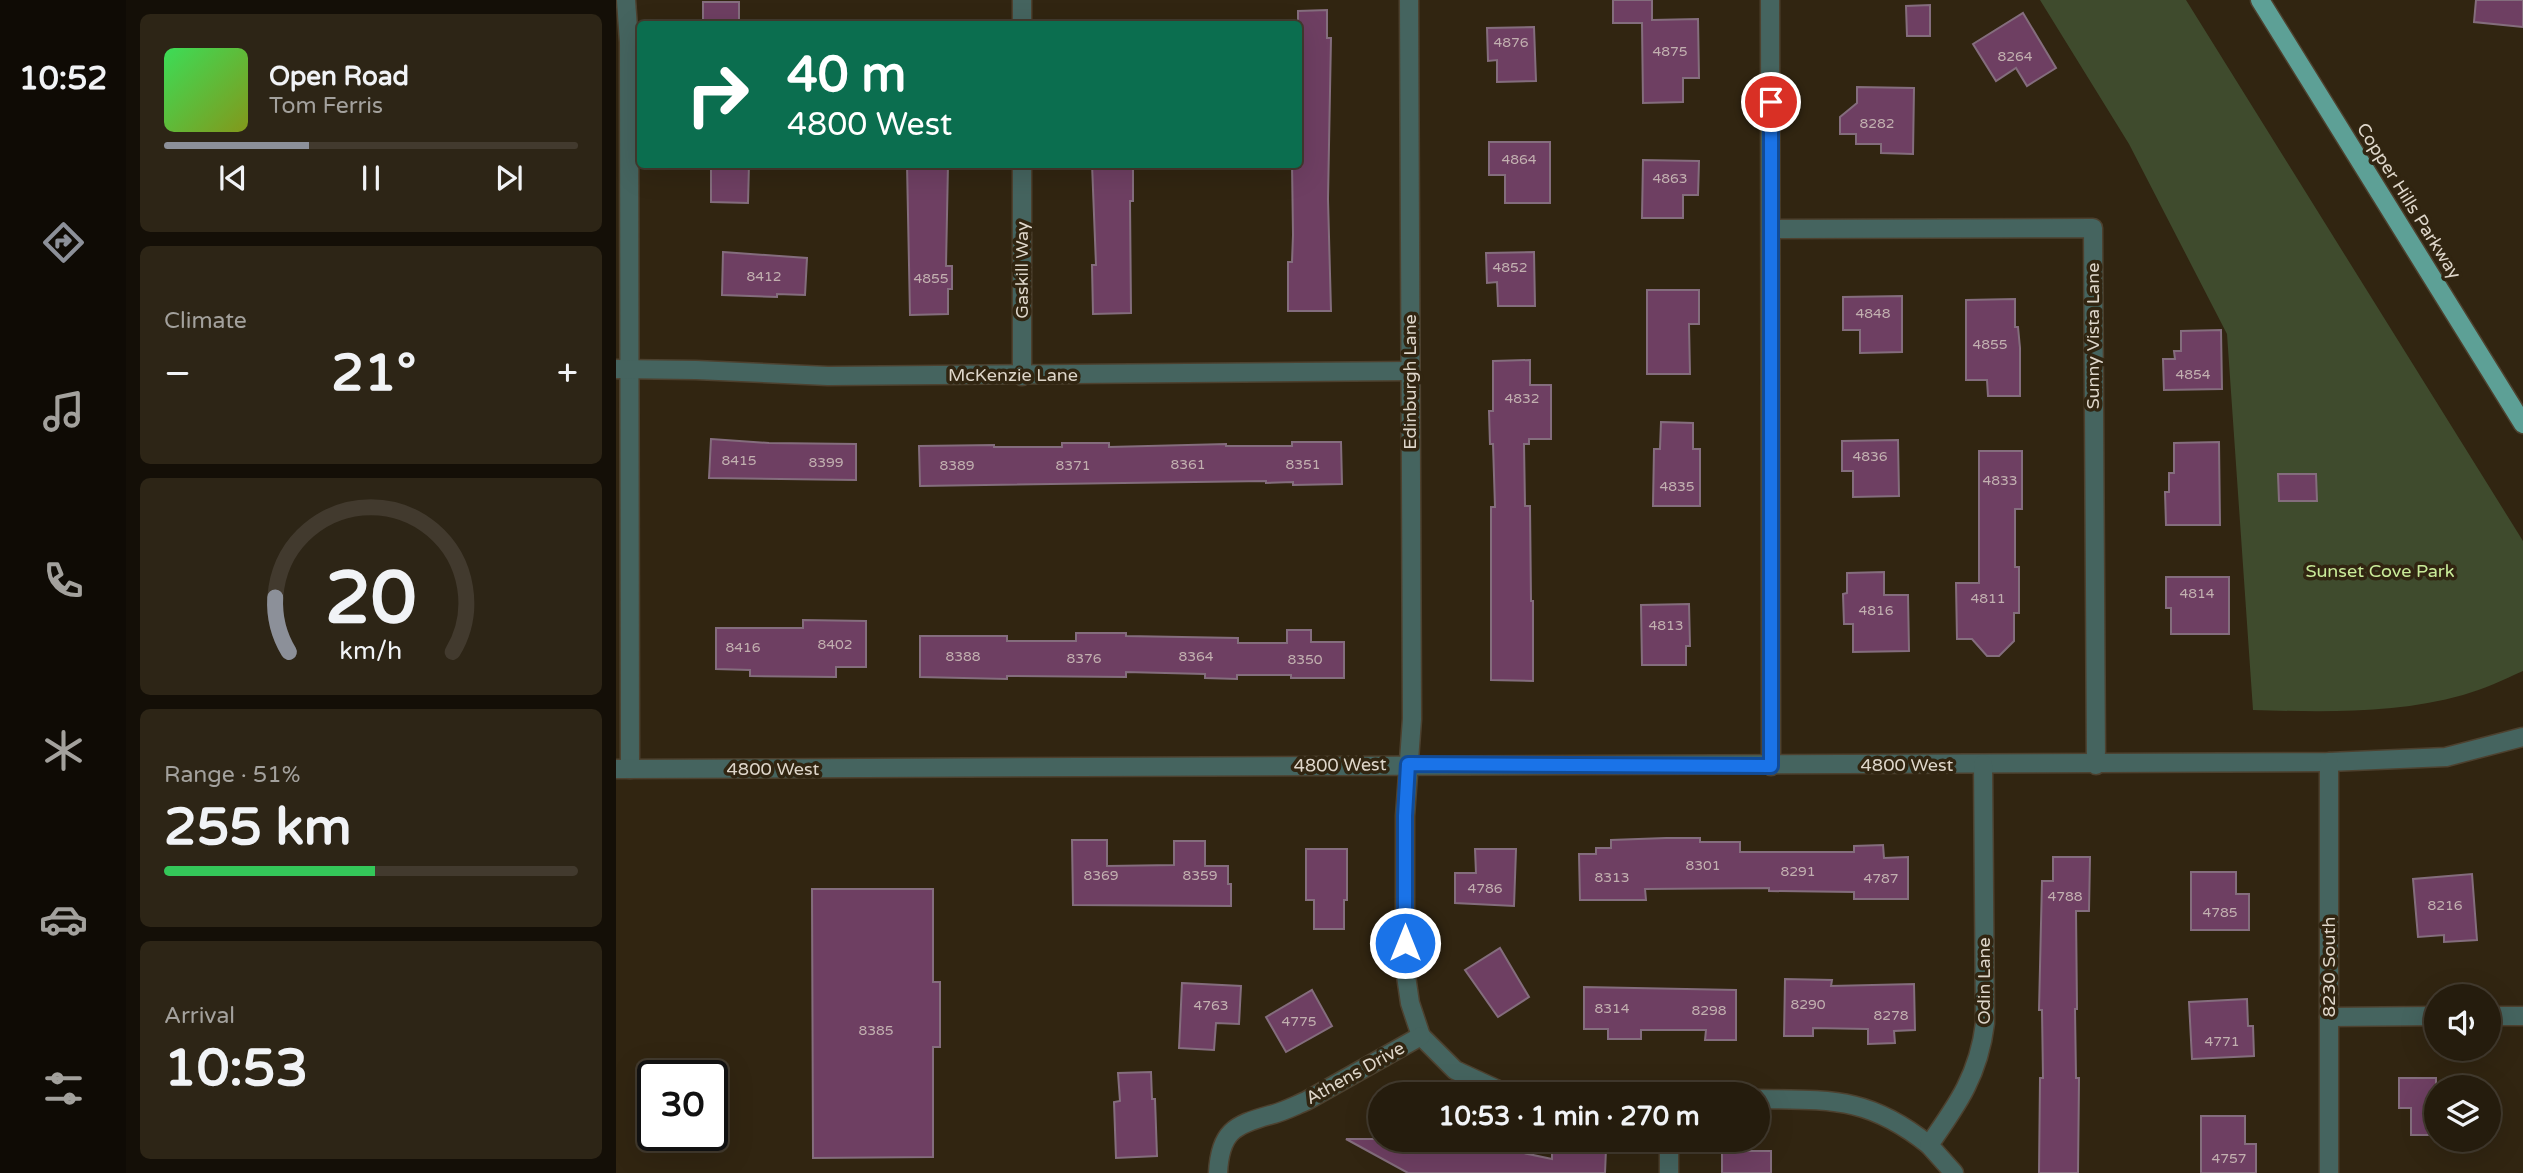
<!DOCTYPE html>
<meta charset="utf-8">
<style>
:root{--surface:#251c0d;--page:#2d2516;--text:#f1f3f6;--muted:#a3a19d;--line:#423a2e;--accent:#8c9099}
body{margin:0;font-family:"Varela Round",sans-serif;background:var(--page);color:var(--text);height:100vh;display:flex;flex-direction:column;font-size:26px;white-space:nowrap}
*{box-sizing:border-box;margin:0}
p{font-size:23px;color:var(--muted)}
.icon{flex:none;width:38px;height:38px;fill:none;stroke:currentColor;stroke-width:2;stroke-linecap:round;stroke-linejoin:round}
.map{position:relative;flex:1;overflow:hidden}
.drawer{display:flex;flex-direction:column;gap:14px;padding:14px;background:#140f07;width:490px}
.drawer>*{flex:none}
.banner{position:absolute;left:21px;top:21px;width:665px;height:147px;border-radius:7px;box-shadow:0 7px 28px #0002,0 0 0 2px var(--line);background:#0b6e4f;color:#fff;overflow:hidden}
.fabs{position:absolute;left:1808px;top:984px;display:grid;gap:14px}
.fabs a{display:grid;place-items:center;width:77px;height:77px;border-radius:50%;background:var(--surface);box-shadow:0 7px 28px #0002,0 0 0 2px var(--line);font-size:35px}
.speed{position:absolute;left:21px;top:1060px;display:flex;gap:14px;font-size:35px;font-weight:700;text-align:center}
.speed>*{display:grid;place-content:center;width:91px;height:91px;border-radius:50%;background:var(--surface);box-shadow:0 7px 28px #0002,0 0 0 2px var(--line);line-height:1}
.speed .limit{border:4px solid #111;border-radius:10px;background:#fff;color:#111}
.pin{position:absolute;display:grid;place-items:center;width:60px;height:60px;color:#fff;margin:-30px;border:4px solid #fff;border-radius:50%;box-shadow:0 2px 7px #0007}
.me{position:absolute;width:77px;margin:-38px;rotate:0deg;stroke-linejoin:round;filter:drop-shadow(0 0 5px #0008)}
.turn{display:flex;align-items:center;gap:24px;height:147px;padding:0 35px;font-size:32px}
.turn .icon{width:91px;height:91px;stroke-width:2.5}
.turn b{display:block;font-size:49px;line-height:60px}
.big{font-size:52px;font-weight:800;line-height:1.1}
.drawer .card{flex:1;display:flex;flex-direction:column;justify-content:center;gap:10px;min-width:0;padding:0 24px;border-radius:10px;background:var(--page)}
.drawer .dial{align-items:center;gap:0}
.dial svg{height:182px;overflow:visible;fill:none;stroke:var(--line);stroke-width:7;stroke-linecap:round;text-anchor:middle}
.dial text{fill:var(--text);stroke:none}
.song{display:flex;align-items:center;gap:21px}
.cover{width:84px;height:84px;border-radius:10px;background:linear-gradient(135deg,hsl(130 70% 55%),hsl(70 70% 35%))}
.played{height:7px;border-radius:4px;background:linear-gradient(90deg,var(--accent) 35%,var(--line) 35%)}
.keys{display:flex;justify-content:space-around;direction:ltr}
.heat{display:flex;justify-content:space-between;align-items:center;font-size:38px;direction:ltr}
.charge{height:10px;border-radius:5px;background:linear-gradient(90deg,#34c759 51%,var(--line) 0)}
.trip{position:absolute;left:752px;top:1082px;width:402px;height:70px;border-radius:35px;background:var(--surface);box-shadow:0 7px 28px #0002,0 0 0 2px var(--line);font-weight:800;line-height:70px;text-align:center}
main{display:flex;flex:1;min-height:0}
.tabs{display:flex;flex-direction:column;width:126px;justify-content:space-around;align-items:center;background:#0f0b05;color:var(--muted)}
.tabs .icon{width:49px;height:49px}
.tabs .current{color:var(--accent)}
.tabs b{font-size:32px;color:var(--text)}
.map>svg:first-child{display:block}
.green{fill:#3f4b2d}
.building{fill:#6e3f62;stroke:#846d7d;stroke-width:2}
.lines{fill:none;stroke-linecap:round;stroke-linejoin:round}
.minor-casing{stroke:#4d412f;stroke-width:21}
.major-casing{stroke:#4d412f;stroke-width:21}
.minor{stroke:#45645f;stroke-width:18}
.major{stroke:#5da096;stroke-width:18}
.route-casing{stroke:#114b97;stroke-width:18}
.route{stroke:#1a73e8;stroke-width:12}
.labels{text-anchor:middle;stroke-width:7;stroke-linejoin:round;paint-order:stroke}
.number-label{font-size:14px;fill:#c2b0b0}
.street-label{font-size:18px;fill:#ded6ca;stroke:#312511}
.park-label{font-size:18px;fill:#c9eb99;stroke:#312511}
</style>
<main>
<nav class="tabs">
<b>10:52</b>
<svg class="icon current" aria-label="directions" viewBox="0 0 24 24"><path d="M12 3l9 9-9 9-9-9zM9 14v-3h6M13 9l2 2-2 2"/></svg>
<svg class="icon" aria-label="music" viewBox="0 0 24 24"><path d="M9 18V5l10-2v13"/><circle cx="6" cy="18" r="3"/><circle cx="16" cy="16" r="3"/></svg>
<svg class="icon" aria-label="phone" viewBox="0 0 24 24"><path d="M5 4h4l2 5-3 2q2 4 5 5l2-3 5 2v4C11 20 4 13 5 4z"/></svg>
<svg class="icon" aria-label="climate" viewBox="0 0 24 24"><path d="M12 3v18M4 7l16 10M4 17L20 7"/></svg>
<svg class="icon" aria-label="car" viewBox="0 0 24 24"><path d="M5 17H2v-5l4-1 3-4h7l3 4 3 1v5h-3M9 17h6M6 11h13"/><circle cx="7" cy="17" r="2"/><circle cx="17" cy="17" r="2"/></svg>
<svg class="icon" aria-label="filters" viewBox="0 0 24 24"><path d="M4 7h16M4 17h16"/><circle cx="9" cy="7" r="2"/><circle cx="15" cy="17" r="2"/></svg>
</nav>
<section class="drawer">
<div class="card">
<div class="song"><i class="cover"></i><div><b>Open Road</b><p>Tom Ferris</p></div></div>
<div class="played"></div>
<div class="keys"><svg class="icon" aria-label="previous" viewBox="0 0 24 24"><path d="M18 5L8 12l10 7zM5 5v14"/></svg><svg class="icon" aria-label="pause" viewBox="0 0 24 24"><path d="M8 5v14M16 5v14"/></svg><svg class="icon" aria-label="next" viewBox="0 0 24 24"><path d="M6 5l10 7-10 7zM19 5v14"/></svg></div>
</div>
<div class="card"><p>Climate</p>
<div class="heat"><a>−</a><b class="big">21°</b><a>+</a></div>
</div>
<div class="card dial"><svg viewBox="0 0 100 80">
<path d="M14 69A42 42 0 1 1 86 69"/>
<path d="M14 69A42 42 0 0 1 8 45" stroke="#8c9099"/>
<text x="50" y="56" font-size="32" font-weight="700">20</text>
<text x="50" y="72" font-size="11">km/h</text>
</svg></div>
<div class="card"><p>Range · 51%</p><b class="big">255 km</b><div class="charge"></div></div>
<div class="card"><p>Arrival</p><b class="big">10:53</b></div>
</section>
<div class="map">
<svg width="1907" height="1173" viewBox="0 0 1907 1173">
<rect width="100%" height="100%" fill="#312511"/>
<path class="green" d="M 1424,0 L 1570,0 L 1907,541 L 1907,671 C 1887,680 1868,689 1847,695 C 1780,714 1706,712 1637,710 L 1611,334 L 1513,144 Z"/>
<g class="building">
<polygon points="997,0 1036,0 1036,20 1082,19 1083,78 1067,78 1067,102 1027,103 1026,23 997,23"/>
<polygon points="1860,0 1907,0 1907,27 1858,22"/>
<rect x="87" y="2" width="36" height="22"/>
<polygon points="1314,5 1314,36 1291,36 1290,6"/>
<polygon points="711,10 711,38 715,38 712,199 715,311 672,311 672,262 676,262 677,235 676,164 682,164 682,11"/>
<polygon points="1407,13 1440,68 1411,86 1400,68 1380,81 1357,44"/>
<polygon points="918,27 920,81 881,82 881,60 872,61 871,28"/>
<polygon points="1241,87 1298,88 1297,154 1265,153 1265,144 1240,144 1240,134 1224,134 1224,117 1241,103"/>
<polygon points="873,142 934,142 934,203 889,203 889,175 873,175"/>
<polygon points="1027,160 1083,161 1082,195 1067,195 1067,218 1026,218"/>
<polygon points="95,164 133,164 132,203 95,202"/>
<polygon points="291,164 332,164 330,266 336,266 336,289 332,289 332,314 294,315"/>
<polygon points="476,164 517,164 517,201 514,201 515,313 477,314 476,265 480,265"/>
<polygon points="107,252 191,258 189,295 161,294 161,297 106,295"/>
<polygon points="918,252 919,306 882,306 881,282 871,283 870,253"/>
<polygon points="1031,290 1083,290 1083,324 1073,324 1074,374 1031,374"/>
<polygon points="1286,296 1286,352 1244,353 1244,330 1227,330 1227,297"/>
<polygon points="1399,299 1399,327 1402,327 1404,348 1404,396 1372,396 1371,380 1350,380 1350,300"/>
<polygon points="1605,330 1606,389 1548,390 1547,359 1559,359 1558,351 1565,351 1565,331"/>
<polygon points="914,360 914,385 935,385 935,439 913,439 913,444 908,444 909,506 914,506 915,601 917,601 917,681 875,680 875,507 879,507 877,444 874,444 873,411 877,411 877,361"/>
<polygon points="1045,422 1077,423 1077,449 1084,449 1084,506 1037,506 1038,449 1044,449"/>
<polygon points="95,439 153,443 240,444 240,480 93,478"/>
<polygon points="1282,440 1283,496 1237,497 1237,471 1226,471 1226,441"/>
<polygon points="676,442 725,442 726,484 677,485 677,482 650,483 650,481 304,486 303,446 378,445 378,447 446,447 446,443 493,443 493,447 610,444 610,446 676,446"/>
<polygon points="1603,442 1604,525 1550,525 1549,492 1553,492 1553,473 1558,473 1558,443"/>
<polygon points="1363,451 1406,451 1406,509 1399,509 1399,567 1403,567 1403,613 1398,613 1398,641 1383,656 1371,656 1356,639 1341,639 1340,583 1363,583"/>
<polygon points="1662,474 1700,474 1701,501 1663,501"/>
<polygon points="1268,572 1268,595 1292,595 1293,651 1237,652 1237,624 1228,624 1227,594 1231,593 1231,573"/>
<polygon points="1550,577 1613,577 1613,634 1555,634 1555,608 1550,608"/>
<polygon points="1073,604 1074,646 1070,646 1070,665 1026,665 1025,605"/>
<polygon points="187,620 250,621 250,667 220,667 220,677 134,676 134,670 100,669 100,628 187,628"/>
<polygon points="671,630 695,630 695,642 728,642 728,678 675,678 675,675 621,675 621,679 589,678 589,674 510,672 510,677 391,676 391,679 304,677 304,636 391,636 391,641 460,641 460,633 510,633 510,636 622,638 622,643 671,643"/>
<polygon points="1050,838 1084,838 1084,842 1124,842 1124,852 1238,852 1238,846 1267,845 1268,858 1292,857 1292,899 1238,899 1238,892 1153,891 1153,888 1029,889 1030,900 964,900 963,854 980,854 980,848 995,848 995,840"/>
<polygon points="456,840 491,840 491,866 558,865 558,841 589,841 589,866 612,866 612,884 615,884 615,906 457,905"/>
<polygon points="690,849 731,849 731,900 728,900 728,929 698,929 698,900 690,900"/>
<polygon points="859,849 900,849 898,906 839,903 839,873 860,873"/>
<polygon points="1437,857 1474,857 1473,911 1460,911 1461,1009 1459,1009 1460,1078 1463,1078 1462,1173 1423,1173 1424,1078 1427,1078 1426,1010 1423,1010 1426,881 1437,881"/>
<polygon points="1575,872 1620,872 1620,894 1633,894 1633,930 1575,930"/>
<polygon points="1856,874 1861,940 1828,942 1828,935 1802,937 1797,879"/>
<polygon points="196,889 317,889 317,982 324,982 324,1047 317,1047 317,1157 197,1158"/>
<polygon points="884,948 913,997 882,1017 849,970"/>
<polygon points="1169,979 1216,980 1215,986 1298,984 1299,1030 1278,1031 1279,1043 1252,1044 1252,1029 1197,1028 1197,1036 1168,1036"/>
<polygon points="566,983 625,986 623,1024 600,1023 598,1050 563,1048"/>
<polygon points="968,987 1120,990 1120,1040 1089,1040 1090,1030 1025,1030 1025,1039 992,1039 992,1029 968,1029"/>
<polygon points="696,990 716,1026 670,1052 650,1017"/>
<polygon points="1631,999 1632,1026 1637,1026 1638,1056 1576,1059 1573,1002"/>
<polygon points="535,1072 536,1099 539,1099 541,1156 500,1158 498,1102 504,1101 502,1073"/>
<polygon points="1783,1078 1820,1078 1820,1135 1795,1135 1795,1108 1783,1108"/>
<polygon points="1585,1116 1629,1116 1629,1144 1640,1144 1640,1173 1585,1173"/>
<polygon points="730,1139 841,1139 936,1159 936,1148 990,1149 989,1173 792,1173"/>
<rect x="1106" y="1151" width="49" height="22"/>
</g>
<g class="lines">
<defs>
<g id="minor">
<polyline points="10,0 13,42 14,769"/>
<polyline points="406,0 406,24"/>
<polyline points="793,0 796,719 789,816 789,969 794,1003 805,1036 839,1070 891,1094"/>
<polyline points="1154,0 1155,766"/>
<polyline points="406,164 406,376"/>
<polyline points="1155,229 1477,228 1480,765"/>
<polyline points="0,369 80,370 212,376 794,371"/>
<polyline points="0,769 1713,762 1830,757 1907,737"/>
<polyline points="1872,1016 1907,1016"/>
<polyline points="1713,1017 1820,1016"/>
<path d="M 1143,1099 C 1216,1100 1253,1097 1313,1145"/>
<path d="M 602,1173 C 604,1132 618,1125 654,1115 C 667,1112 678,1106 690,1101 L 805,1036"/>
<polyline points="1053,1173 1053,1139"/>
<path d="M 1338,1173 L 1313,1145 C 1342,1104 1363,1074 1369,1023 L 1367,764"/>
<polyline points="1713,1173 1713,762"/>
</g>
<polyline id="major" points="1644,0 1907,424"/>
</defs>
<use href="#minor" class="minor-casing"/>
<use href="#major" class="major-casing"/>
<use href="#minor" class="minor"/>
<use href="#major" class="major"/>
</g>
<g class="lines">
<defs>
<polyline id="route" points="789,943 789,816 792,764 1155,766 1155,102"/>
</defs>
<use href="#route" class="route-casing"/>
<use href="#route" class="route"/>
</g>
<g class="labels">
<g class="number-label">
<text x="895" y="47">4876</text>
<text x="1054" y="56">4875</text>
<text x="1399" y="61">8264</text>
<text x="1261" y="128">8282</text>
<text x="903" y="164">4864</text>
<text x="1054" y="183">4863</text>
<text x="894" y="272">4852</text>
<text x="148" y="281">8412</text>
<text x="315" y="283">4855</text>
<text x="1257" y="318">4848</text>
<text x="1374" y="349">4855</text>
<text x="1577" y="379">4854</text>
<text x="906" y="403">4832</text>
<text x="1254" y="461">4836</text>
<text x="123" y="465">8415</text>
<text x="210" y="467">8399</text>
<text x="572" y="469">8361</text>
<text x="687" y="469">8351</text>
<text x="341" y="470">8389</text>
<text x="457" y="470">8371</text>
<text x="1384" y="485">4833</text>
<text x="1061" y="491">4835</text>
<text x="1581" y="598">4814</text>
<text x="1372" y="603">4811</text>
<text x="1260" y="615">4816</text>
<text x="1050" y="630">4813</text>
<text x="219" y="649">8402</text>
<text x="127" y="652">8416</text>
<text x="347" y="661">8388</text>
<text x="580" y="661">8364</text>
<text x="468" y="663">8376</text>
<text x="689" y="664">8350</text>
<text x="1087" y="870">8301</text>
<text x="1182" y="876">8291</text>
<text x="485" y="880">8369</text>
<text x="584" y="880">8359</text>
<text x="996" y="882">8313</text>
<text x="1265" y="883">4787</text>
<text x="869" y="893">4786</text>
<text x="1449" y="901">4788</text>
<text x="1829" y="910">8216</text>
<text x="1604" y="917">4785</text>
<text x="1192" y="1009">8290</text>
<text x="595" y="1010">4763</text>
<text x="996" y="1013">8314</text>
<text x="1093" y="1015">8298</text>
<text x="1275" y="1020">8278</text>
<text x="683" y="1026">4775</text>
<text x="260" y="1035">8385</text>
<text x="1606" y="1046">4771</text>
<text x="1613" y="1163">4757</text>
</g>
<g class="street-label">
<text transform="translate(1793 201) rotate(58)" y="6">Copper Hills Parkway</text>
<text transform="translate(406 270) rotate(-90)" y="6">Gaskill Way</text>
<text transform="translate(1477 336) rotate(-90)" y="6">Sunny Vista Lane</text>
<text x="397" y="381">McKenzie Lane</text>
<text transform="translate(794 382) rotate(-90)" y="6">Edinburgh Lane</text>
<text transform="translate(724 765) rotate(-1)" y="6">4800 West</text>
<text x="1291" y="771">4800 West</text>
<text x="157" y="775">4800 West</text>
<text transform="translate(1713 967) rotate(-90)" y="6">8230 South</text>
<text transform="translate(1368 981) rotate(-90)" y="6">Odin Lane</text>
<text transform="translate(739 1073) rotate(-29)" y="6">Athens Drive</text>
</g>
<g class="park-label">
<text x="1764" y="577">Sunset Cove Park</text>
</g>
</g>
</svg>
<div class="fabs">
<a><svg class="icon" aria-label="sound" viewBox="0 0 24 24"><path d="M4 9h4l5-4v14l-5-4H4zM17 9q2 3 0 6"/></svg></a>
<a><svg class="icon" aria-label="layers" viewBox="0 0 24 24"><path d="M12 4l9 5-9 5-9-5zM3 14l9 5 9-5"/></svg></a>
</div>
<div class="speed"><div class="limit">30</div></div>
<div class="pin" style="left:1155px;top:102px;background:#d93025"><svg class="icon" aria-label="arrive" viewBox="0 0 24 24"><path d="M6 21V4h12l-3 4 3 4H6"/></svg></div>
<svg class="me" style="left:789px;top:943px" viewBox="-20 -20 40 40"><circle r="17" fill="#1a73e8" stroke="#fff" stroke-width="3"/><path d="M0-11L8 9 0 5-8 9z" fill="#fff"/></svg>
<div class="trip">10:53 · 1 min · 270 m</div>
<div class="banner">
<div class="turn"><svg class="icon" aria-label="right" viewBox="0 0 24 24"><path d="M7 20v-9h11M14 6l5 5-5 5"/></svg><div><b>40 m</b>4800 West</div></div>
</div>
</div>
</main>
